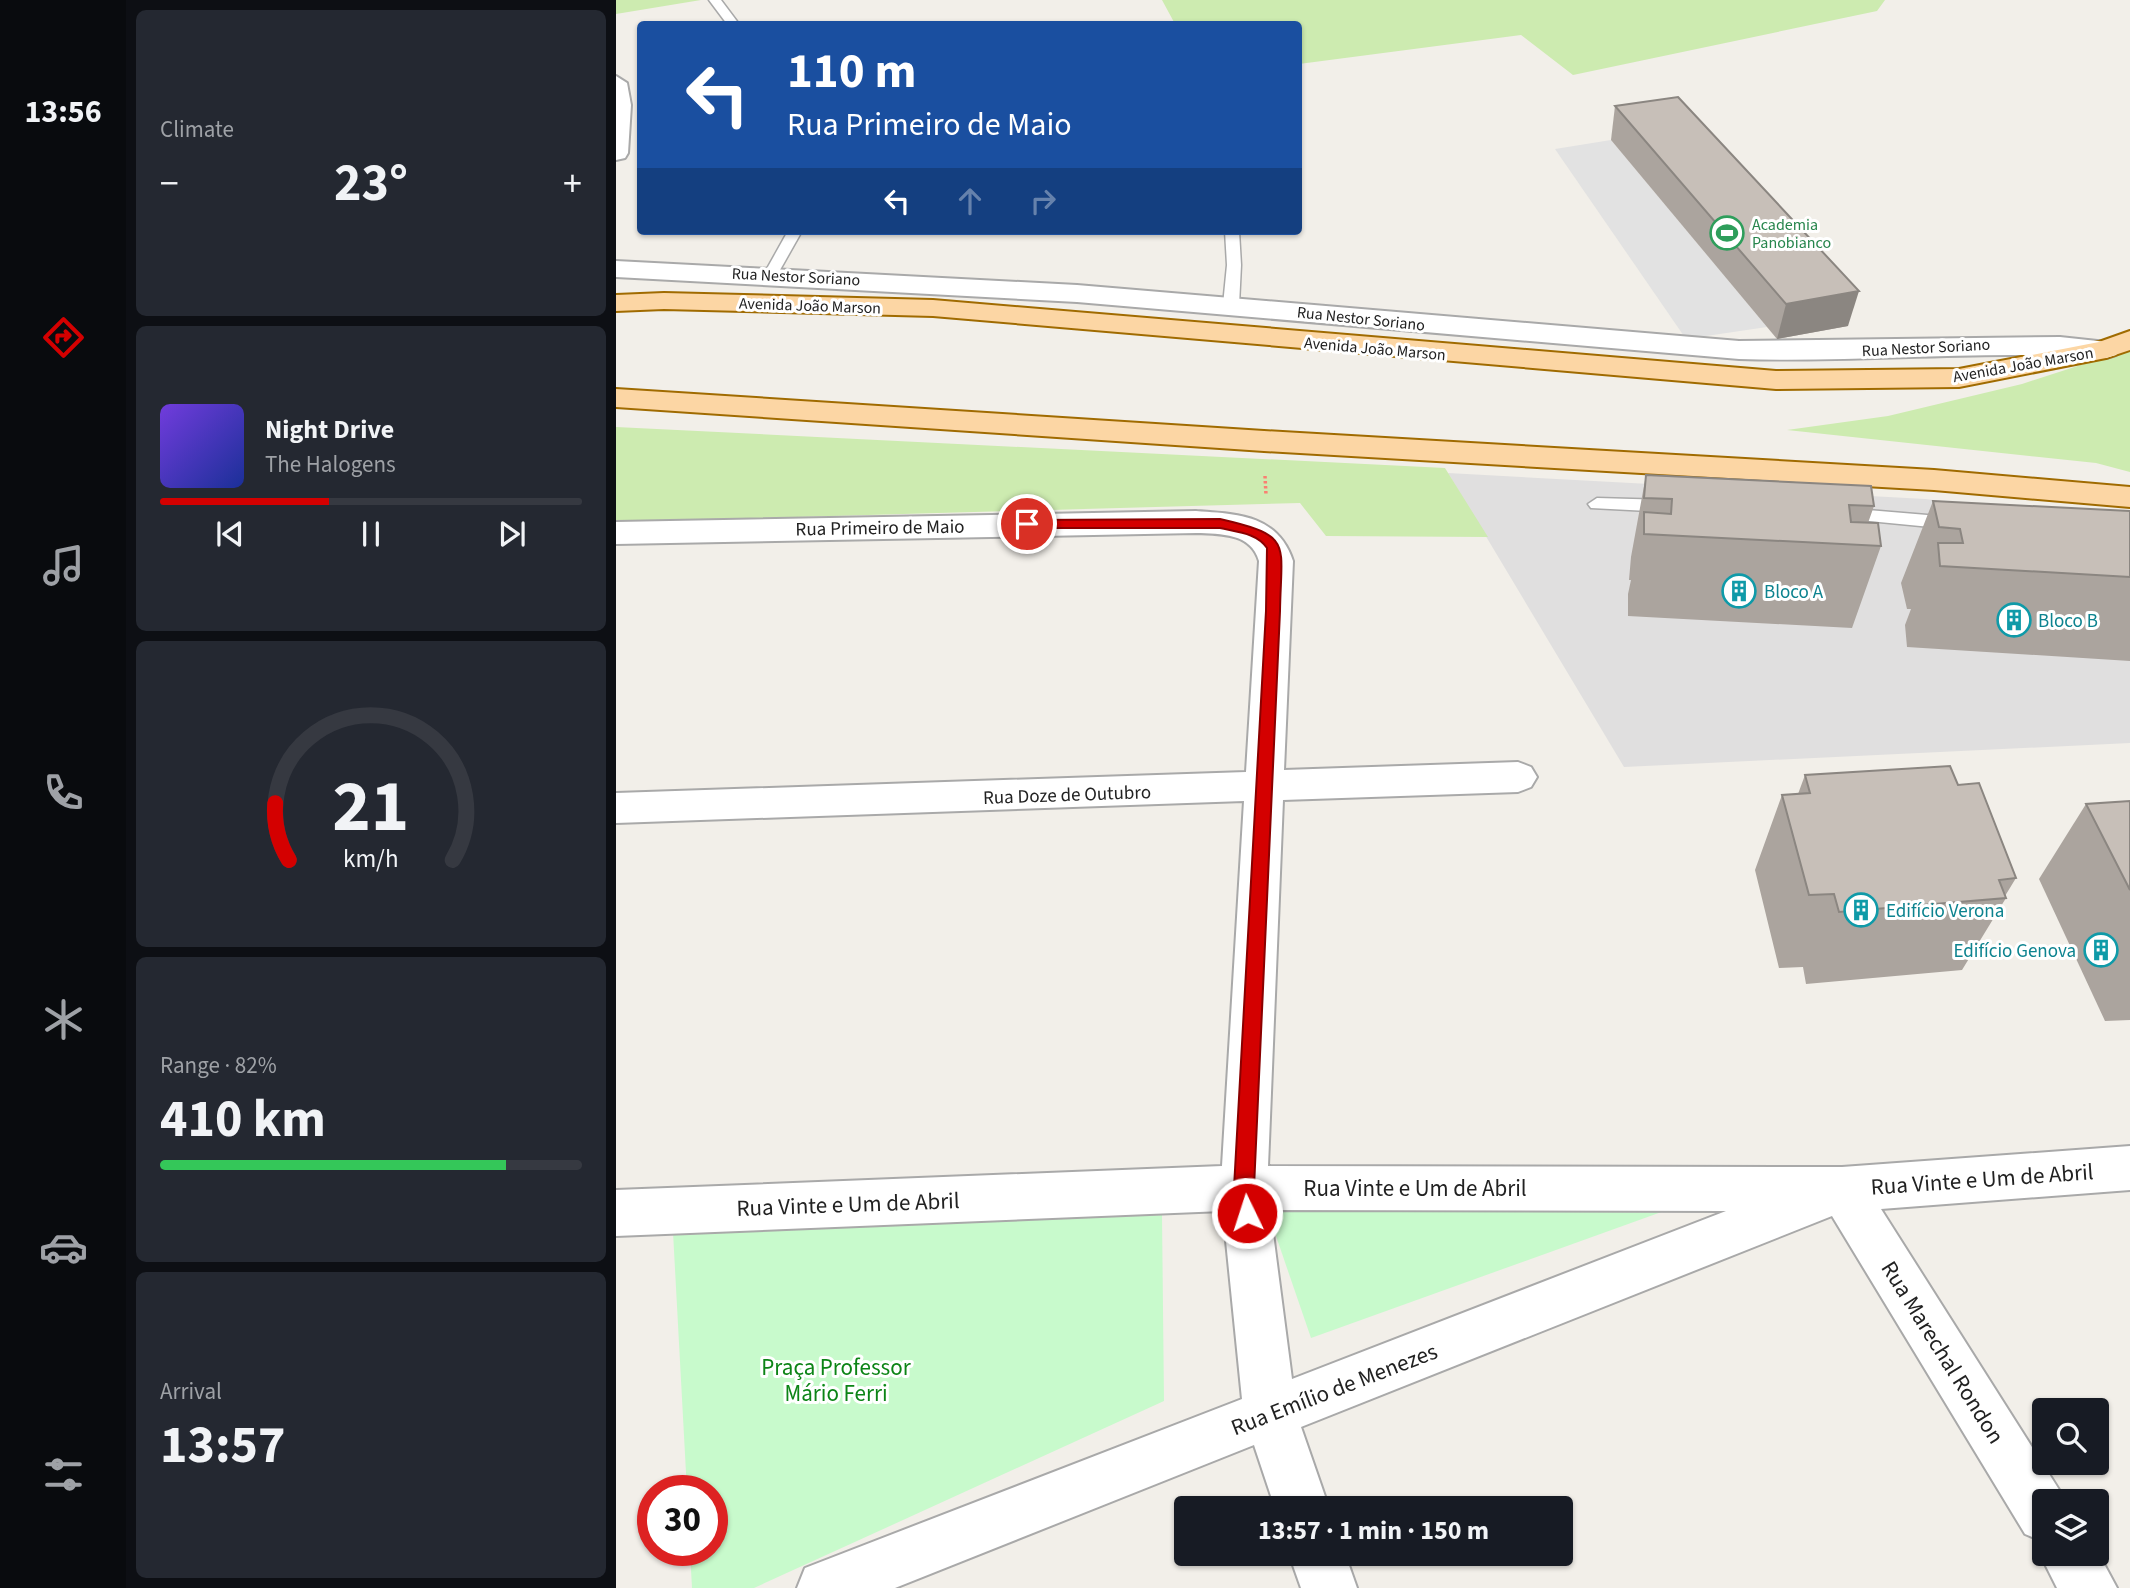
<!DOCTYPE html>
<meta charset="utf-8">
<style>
:root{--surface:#171b24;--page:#242831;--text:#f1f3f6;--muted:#9ea1a6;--line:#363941;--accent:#d40000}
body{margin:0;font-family:"Source Sans 3",sans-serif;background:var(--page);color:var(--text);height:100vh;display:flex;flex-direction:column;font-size:26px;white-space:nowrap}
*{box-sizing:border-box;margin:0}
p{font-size:23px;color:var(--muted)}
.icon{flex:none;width:38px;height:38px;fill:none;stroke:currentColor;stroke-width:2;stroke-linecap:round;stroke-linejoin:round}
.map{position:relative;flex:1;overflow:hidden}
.sheet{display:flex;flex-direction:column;gap:10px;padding:10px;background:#0d0f14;width:490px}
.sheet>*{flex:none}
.guide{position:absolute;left:21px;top:21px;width:665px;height:214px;border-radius:7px;box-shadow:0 2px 5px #0004;background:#1a4fa0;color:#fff;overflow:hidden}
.buttons{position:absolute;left:1416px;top:1398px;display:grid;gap:14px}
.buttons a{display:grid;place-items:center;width:77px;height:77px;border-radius:7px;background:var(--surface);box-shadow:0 2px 5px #0004;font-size:35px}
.speed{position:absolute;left:21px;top:1475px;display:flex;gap:14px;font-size:35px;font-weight:700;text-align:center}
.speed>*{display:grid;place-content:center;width:91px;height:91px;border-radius:50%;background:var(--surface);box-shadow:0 2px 5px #0004;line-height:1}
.speed .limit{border:10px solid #d22;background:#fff;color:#111}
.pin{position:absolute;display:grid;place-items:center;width:60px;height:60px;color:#fff;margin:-30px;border:4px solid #fff;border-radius:50%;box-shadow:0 2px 7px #0007}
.me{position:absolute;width:77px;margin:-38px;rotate:356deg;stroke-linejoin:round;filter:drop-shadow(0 0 5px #0008)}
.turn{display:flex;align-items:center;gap:24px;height:147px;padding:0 35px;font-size:32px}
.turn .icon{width:91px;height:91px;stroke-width:2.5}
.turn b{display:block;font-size:49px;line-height:60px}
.lanes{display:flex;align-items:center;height:66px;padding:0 35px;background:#0003;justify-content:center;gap:35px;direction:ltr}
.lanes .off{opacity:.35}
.big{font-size:52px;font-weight:700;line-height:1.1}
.sheet .widget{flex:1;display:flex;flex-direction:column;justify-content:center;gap:10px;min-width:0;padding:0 24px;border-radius:10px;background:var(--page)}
.sheet .dial{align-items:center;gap:0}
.dial svg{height:182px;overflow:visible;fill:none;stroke:var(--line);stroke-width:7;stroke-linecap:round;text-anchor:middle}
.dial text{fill:var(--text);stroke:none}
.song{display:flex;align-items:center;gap:21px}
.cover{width:84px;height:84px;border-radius:10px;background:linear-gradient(135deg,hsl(260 70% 55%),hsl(230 70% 35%))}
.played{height:7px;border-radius:4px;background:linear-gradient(90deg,var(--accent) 40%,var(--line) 40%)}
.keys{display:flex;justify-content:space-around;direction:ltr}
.heat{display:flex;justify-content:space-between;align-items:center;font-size:38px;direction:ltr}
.charge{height:10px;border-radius:5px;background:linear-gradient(90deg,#34c759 82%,var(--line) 0)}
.trip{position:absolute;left:558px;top:1496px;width:399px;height:70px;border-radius:7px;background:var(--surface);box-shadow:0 2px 5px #0004;font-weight:700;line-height:70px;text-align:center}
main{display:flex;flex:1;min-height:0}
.menu{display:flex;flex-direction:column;width:126px;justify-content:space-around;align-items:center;background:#090b0e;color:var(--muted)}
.menu .icon{width:49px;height:49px}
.menu .on{color:var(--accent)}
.menu b{font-size:32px;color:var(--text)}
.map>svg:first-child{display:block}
.residential{fill:#e0dfdf}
.grass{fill:#cdebb0}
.park{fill:#c8facc}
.parking{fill:#e2e2e2}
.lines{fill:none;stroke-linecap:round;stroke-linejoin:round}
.lane-casing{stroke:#a9a9a9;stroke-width:3}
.street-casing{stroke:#a9a9a9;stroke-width:4}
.primary-casing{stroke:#a06b00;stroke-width:4}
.path{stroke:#fa8072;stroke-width:3.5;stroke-dasharray:2.5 2.5;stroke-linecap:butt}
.lane{fill:#fff;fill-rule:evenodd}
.street{fill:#fff;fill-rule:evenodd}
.primary{fill:#fcd6a4;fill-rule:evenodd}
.wall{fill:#aba49e}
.shaded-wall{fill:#8b8681}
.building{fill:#c7bfb8;stroke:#8b8681;stroke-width:2}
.route{fill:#d40000;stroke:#8a0000;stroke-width:2}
.labels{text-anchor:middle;stroke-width:6;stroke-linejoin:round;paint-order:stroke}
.far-leisure-label{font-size:16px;fill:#27864d;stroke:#fff;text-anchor:start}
.far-street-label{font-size:16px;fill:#222;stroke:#fff}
.street-label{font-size:19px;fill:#222;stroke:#fff}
.culture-label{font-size:19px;fill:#0d838f;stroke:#fff;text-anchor:start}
.near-street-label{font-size:23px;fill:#222;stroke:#fff}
.near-park-label{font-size:23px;fill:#0c8416;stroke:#fff}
</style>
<main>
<nav class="menu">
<b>13:56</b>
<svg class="icon on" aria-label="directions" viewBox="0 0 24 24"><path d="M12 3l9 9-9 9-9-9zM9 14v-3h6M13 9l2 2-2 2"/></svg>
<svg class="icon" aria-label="music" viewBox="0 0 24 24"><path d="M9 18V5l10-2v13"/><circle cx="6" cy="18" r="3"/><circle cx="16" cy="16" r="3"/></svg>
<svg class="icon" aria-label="phone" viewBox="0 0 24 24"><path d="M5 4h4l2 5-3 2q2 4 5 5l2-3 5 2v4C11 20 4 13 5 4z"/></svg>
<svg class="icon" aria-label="climate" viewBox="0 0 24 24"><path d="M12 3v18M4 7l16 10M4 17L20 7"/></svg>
<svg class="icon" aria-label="car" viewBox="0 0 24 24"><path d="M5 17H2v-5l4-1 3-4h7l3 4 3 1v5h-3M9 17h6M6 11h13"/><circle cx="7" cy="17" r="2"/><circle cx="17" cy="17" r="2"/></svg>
<svg class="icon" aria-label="filters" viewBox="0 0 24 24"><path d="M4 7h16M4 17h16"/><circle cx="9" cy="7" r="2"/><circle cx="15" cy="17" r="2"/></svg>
</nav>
<section class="sheet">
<div class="widget"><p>Climate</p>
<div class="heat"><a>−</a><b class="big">23°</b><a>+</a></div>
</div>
<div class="widget">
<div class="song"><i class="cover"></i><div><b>Night Drive</b><p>The Halogens</p></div></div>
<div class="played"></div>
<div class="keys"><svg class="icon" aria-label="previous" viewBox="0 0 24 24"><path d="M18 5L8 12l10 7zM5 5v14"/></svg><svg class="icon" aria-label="pause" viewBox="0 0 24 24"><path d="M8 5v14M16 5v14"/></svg><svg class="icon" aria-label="next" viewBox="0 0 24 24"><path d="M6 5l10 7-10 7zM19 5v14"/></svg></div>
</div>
<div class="widget dial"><svg viewBox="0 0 100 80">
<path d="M14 69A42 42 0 1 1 86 69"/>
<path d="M14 69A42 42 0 0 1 8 44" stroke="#d40000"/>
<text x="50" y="56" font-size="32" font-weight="700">21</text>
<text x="50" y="72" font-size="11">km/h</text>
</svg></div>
<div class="widget"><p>Range · 82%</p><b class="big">410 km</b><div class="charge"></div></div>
<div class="widget"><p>Arrival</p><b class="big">13:57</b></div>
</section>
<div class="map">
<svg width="1514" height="1588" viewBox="0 0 1514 1588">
<rect width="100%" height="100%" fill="#f2efe9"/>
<polygon class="residential" points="832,473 1309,499 1460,517 1514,529 1514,743 1008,767"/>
<g class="grass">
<polygon points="0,0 85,0 0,14"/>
<polygon points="546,0 1269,0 1261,11 957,75 905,35 683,64 682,24 559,24"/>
<polygon points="1514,349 1514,472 1480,463 1171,430 1272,416 1406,384"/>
<polygon points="0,427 829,468 872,537 710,536 684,503 0,522"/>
</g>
<g class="park">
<polygon points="649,1204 1051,1210 695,1338"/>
<polygon points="546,1215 548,1401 138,1588 76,1588 74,1551 96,1550 96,1491 71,1491 57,1232"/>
</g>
<polygon class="parking" points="995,140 1151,327 1070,339 939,149"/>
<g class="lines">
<defs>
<g id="lane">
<polygon points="93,0 105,0 123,24 111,24"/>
<polygon points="172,231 186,231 160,277 150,277 148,274"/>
<polygon points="609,231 623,231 625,265 623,305 615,310 607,305 611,265"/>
<polygon points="981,498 1052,500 1061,506 1052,512 975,508 972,504"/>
<polygon points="1228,508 1335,517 1344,523 1335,529 1222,518 1219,514"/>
</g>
<g id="street">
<polygon points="0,76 11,83 15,105 12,153 9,158 0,160"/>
<path d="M 0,261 L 461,285 L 1123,341 L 1444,337 L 1500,343 L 1504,349 L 1500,355 L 1490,358 C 1368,349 1246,363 1123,359 L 461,302 L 0,277 Z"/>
<path d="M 580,511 C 622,514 662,515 677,561 L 668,770 L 902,762 L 915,767 L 921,777 L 915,787 L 902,792 L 667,800 L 652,1166 L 1226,1167 L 1514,1146 L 1514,1190 L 1265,1209 L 1447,1496 L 1450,1502 L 1428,1502 L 1428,1542 L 1409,1534 L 1216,1216 L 685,1427 L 713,1508 L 659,1508 L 638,1445 L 279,1588 L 181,1588 L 189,1568 L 626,1399 L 607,1211 L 0,1236 L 0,1190 L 606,1166 L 628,801 L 0,823 L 0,793 L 630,772 L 643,561 C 635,533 605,534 580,533 L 0,544 L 0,522 ZM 654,1210 L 1110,1211 L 676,1379 Z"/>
<polygon points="1428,1545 1428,1554 1480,1554 1480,1549 1501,1588 1441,1588 1424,1554"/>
<polygon points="673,1554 729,1554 741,1588 685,1588"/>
</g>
<g id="primary">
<polygon points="48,293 317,300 1160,371 1343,369 1483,342 1514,331 1514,350 1490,358 1343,387 1160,389 317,316 48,309 0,311 0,295"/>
<polygon points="0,389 648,431 1318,470 1514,487 1514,507 1318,490 648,451 0,407"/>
</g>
</defs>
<use href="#lane" class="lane-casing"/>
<use href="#street" class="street-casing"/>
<use href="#primary" class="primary-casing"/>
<polyline class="path" points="649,476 650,495"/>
<use href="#lane" class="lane"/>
<use href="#street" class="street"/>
<use href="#primary" class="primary"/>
</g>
<g class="wall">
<polygon points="999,106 1232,326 1161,339 995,140"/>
<polygon points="1030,475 1258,506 1252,523 1265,546 1236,628 1012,616 1012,594 1015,580 1013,580 1015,557"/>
<polygon points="1317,501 1514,511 1514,661 1291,647 1289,625 1295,609 1291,609 1285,583"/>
<polygon points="1189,775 1342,785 1400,878 1389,896 1390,898 1346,970 1190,984 1187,967 1163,968 1139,870 1166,795 1182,794"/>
<polygon points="1514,801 1514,1020 1489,1021 1423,879 1470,804"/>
</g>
<polygon class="shaded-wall" points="1243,291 1232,326 1161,339 1170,304"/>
<g class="building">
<polygon points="1062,97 1243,291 1170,304 999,106"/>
<polygon points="1030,475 1255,486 1258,506 1233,505 1235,522 1262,523 1265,546 1028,534 1028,512 1055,514 1056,499 1028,498"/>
<polygon points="1317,501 1514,511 1514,577 1324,566 1322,543 1347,543 1344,529 1323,527"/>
<polygon points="1334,766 1342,785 1363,783 1400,878 1383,880 1390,898 1223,912 1218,894 1193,895 1166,795 1194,793 1189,775"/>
<polygon points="1514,801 1514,890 1470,804"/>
</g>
<path class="route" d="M 604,519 C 678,536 665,542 664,611 L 638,1188 L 641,1213 L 638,1220 L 631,1223 L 624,1220 L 618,1188 L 650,611 L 651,548 C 641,533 621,532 604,528 L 411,528 L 404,524 L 411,520 Z"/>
<defs>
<symbol id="stadium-ring" viewBox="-11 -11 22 22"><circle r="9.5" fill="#fff" stroke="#2e9e5b" stroke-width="1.5"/><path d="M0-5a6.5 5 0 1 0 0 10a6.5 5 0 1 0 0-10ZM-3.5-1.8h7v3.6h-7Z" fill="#2e9e5b"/></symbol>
<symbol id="building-ring" viewBox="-11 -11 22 22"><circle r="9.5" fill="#fff" stroke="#0f9aa8" stroke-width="1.5"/><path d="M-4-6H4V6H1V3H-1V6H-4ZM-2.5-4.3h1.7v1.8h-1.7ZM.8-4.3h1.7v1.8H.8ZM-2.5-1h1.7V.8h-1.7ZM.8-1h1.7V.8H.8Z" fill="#0f9aa8"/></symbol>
</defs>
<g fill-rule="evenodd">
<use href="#stadium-ring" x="1092" y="214" width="38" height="38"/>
<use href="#building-ring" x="1104" y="572" width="38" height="38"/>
<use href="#building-ring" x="1379" y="601" width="38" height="38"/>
<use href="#building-ring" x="1226" y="891" width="38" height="38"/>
<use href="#building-ring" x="1466" y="931" width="38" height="38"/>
</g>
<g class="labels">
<g class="far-leisure-label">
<text x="1136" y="230">Academia<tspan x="1136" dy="18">Panobianco</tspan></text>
</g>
<g class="far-street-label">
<text transform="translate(180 276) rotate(3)" y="6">Rua Nestor Soriano</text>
<text transform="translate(194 305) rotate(2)" y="6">Avenida João Marson</text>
<text transform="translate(745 318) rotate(6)" y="6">Rua Nestor Soriano</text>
<text transform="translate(1310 347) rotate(-3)" y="6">Rua Nestor Soriano</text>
<text transform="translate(759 348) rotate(5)" y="6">Avenida João Marson</text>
<text transform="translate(1407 364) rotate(-10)" y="6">Avenida João Marson</text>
</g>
<g class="street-label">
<text transform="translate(264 527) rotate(-1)" y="7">Rua Primeiro de Maio</text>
<text transform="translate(451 794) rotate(-2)" y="7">Rua Doze de Outubro</text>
</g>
<g class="culture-label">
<text x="1148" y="598">Bloco A</text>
<text x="1422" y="627">Bloco B</text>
<text x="1270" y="917">Edifício Verona</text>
<text x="1460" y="957" text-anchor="end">Edifício Genova</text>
</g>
<g class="near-street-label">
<text transform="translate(1366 1179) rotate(-4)" y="8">Rua Vinte e Um de Abril</text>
<text x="799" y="1196">Rua Vinte e Um de Abril</text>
<text transform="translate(232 1204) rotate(-2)" y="8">Rua Vinte e Um de Abril</text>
<text transform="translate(1327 1352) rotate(58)" y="8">Rua Marechal Rondon</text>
<text transform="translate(718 1389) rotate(-21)" y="8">Rua Emílio de Menezes</text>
</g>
<g class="near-park-label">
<text x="220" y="1375">Praça Professor<tspan x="220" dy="26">Mário Ferri</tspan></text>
</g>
</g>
</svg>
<div class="buttons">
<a><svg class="icon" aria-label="search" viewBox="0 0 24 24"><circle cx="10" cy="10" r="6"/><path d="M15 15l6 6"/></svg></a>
<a><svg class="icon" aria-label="layers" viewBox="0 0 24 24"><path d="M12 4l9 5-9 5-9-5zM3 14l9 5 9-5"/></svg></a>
</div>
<div class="speed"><div class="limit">30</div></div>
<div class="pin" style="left:411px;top:524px;background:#d93025"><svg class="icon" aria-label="arrive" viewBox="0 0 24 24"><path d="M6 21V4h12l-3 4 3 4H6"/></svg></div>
<svg class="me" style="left:631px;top:1213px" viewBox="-20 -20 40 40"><circle r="17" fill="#d40000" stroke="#fff" stroke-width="3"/><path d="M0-11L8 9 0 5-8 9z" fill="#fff"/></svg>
<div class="trip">13:57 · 1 min · 150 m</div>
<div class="guide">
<div class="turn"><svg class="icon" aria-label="left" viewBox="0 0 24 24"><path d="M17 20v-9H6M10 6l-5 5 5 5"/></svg><div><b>110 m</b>Rua Primeiro de Maio</div></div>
<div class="lanes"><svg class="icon" aria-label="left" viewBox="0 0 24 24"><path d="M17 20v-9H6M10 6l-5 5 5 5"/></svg><svg class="icon off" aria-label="ahead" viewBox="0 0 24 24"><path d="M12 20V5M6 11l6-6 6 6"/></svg><svg class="icon off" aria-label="right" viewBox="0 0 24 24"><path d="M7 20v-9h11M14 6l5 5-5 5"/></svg></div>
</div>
</div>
</main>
